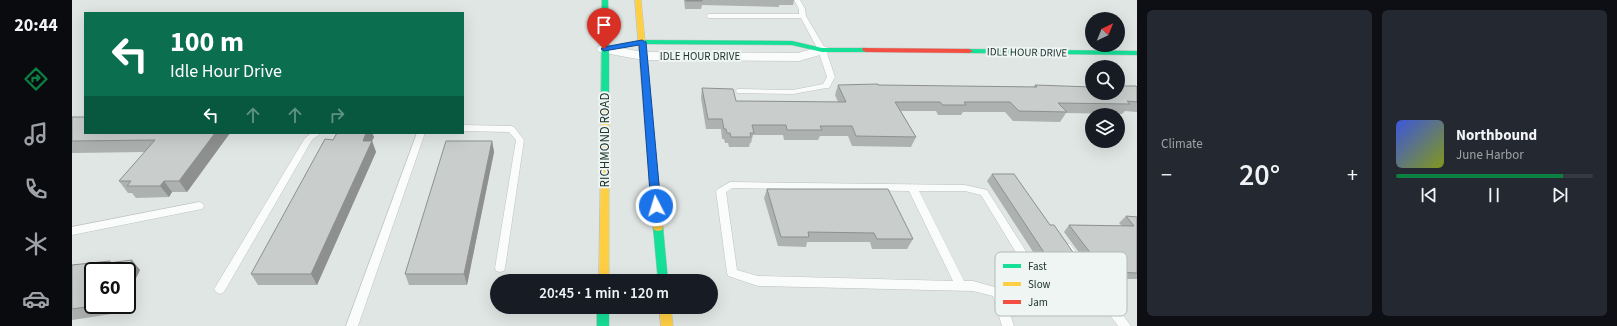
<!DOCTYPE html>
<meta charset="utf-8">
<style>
:root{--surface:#171b24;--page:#242831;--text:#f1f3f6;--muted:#9ea1a6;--line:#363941;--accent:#0b8043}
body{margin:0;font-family:"Source Sans 3",sans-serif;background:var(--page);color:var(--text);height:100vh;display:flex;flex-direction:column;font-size:15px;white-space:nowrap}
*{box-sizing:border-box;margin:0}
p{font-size:13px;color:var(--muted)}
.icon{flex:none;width:22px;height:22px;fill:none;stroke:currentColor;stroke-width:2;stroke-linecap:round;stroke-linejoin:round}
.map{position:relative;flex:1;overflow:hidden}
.sheet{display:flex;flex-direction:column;gap:10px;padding:10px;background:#0d0f14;width:480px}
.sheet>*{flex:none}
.top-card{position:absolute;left:12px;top:12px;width:380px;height:122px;border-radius:0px;box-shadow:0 4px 16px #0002;background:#0b6e4f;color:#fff;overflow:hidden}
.needle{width:26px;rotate:43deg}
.fabs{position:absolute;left:1013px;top:12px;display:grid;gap:8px}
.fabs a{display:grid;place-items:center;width:40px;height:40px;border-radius:50%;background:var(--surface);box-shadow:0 4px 16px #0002;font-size:20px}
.speed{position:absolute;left:12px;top:262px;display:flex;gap:8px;font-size:20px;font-weight:700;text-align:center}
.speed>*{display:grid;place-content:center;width:52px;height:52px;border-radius:50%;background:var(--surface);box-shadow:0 4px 16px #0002;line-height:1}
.speed .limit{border:2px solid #111;border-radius:6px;background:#fff;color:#111}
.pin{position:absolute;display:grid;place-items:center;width:34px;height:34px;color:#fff;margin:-41px -17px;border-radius:50% 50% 50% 0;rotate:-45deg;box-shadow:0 0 4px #0007}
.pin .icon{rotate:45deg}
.me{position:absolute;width:44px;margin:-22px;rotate:355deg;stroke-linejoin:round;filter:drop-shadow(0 0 3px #0008)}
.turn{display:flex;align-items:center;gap:14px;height:84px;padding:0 20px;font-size:18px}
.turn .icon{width:52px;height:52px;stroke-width:2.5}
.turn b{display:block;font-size:28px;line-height:34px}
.lanes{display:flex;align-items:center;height:38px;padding:0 20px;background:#0003;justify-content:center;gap:20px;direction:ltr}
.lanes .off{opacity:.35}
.big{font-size:30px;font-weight:600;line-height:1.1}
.sheet .card{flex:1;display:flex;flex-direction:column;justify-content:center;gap:6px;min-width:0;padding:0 14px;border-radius:6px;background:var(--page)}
.song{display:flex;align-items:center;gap:12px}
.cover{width:48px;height:48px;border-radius:6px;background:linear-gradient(135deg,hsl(230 70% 55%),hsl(70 70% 35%))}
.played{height:4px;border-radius:2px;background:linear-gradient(90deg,var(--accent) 85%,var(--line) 85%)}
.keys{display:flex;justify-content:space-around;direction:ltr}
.heat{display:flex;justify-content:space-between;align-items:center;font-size:22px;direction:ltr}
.sheet .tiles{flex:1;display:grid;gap:10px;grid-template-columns:repeat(2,1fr)}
.trip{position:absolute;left:418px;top:274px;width:228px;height:40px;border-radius:20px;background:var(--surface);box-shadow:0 4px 16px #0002;font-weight:600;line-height:40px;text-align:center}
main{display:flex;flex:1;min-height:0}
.menu{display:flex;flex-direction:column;width:72px;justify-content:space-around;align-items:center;background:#090b0e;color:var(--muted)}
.menu .icon{width:28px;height:28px}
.menu .current{color:var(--accent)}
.menu b{font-size:18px;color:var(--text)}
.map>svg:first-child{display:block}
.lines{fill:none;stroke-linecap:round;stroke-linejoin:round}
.lane-casing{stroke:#bdc3c0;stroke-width:1}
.street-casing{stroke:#bdc3c0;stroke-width:1}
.fast-casing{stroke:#bdc3c1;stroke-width:1}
.slow-casing{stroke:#bdc3c1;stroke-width:1}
.jam-casing{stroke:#bdc3c1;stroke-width:1}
.lane{fill:#fafbfb;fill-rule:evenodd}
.street{fill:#fafbfb;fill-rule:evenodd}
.fast{fill:#16e098;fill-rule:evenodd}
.slow{fill:#ffcf43;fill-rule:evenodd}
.jam{fill:#f24e42;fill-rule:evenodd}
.wall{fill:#adb1af}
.shaded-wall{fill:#8d908f}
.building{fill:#c9cecc;stroke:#8d908f}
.route{fill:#1a73e8;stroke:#114b97}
.labels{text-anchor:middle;stroke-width:4;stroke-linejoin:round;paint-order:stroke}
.far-street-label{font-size:11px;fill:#213632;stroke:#eef5f2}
.street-label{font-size:13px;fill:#213632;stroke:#eef5f2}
.key{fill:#eef5f2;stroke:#b0bcb8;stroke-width:1}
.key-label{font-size:11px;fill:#213632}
</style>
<main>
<nav class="menu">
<b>20:44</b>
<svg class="icon current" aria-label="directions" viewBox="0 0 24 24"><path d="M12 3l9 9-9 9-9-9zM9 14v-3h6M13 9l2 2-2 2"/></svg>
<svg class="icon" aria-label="music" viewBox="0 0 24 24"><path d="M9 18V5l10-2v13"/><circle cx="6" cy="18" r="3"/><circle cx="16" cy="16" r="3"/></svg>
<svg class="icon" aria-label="phone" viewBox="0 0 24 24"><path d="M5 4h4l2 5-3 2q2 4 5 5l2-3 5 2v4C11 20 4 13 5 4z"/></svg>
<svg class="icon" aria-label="climate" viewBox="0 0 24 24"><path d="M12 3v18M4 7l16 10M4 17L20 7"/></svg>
<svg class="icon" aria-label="car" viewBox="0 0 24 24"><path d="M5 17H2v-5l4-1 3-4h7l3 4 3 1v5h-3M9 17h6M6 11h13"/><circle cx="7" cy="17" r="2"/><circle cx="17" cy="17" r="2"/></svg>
</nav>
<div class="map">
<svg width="1065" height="326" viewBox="0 0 1065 326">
<rect width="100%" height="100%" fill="#e0e6e3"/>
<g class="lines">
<defs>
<g id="lane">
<polygon points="722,0 728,0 733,9 734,16 754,50 763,77 757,88 754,88 721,94 665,93 664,91 665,89 668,89 721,90 751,84 755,77 746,50 729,18 637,18 634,16 637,14 727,14 727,9"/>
<polygon points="391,125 439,126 442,127 452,140 433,268 432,271 428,272 424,271 423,268 444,140 437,132 391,131"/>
<polygon points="239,133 249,133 240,140 152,292 148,294 144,292 142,289 144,286 233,138"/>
<polygon points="345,133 353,133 286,326 274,326"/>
<path d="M 658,182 L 893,185 L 915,190 L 971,278 C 973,283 973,290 971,295 L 967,297 L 933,298 L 942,326 L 930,326 L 921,296 L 901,291 L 686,286 L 656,276 L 655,273 L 644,191 L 646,189 ZM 660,188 L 837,191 L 881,281 L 686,276 L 665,270 L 654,192 ZM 847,191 L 893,191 L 909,195 L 962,282 L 961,287 L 926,288 L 901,281 L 892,281 Z"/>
<polygon points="127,202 130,203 132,206 130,209 0,235 0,227"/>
<polygon points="994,243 998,244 1059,326 1046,326 990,250 989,247 990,244"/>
</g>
<polygon id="street" points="532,45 571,52 726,53 750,46 755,47 757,50 755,53 727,61 571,60 527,52 525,49 527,46"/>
<g id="fast">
<polygon points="530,0 536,0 537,46 570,40 720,41 750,48 794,48 798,50 794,52 750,52 720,45 570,44 537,50 537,97 533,99 529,97"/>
<polygon points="894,49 1065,51 1065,55 897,53 893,51"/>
<polygon points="586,223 590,224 591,227 596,281 586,281 581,227 582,224"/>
<rect x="525" y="307" width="12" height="19"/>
</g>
<g id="slow">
<polygon points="563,0 569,0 591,227 590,230 586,231 582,230 581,227"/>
<polygon points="530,95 533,95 537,97 537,281 527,281"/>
<polygon points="587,307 599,307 601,326 589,326"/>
</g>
<polygon id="jam" points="791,48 897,49 901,51 897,53 794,52 790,50"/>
</defs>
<use href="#lane" class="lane-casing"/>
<use href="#street" class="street-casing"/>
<use href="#fast" class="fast-casing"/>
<use href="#slow" class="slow-casing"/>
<use href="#jam" class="jam-casing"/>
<use href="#lane" class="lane"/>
<use href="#street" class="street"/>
<use href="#fast" class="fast"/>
<use href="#slow" class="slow"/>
<use href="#jam" class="jam"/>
</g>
<g class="wall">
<polygon points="612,0 722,0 721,5 707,5 707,7 630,5 629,9 613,9"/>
<polygon points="766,85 961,87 963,85 1020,93 1065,87 1065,112 1053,111 1050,114 994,113 988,122 941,121 933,112 891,112 889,115 866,115 864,111 829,111 844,137 839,147 780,146 776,136 748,136 746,140 712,140 711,135 681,135 679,143 678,143 677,147 657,147 656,143 653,143 652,139 650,139 649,129 634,129 629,98 630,88 664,101 766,102 763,95"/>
<polygon points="0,117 13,133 158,133 115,192 100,192 97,197 64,198 60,193 56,193 47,181 73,152 0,153"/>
<polygon points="265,133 300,133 302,137 300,141 304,152 245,285 186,285 179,274"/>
<polygon points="420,141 422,152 395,285 337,285 333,274"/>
<polygon points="920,174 978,225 1003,255 997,262 967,261 915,181"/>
<polygon points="695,189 841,239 835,249 800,249 798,242 735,242 734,247 706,246 692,198"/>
<polygon points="1054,216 1065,217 1065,279 1034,279 1022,262 1014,262 992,232 997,225 1050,226 1047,223"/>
<polygon points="38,261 40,262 68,270 55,296 55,271 21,305 50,305 46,313 0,320 0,265"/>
</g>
<g class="shaded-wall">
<polygon points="143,133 158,133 115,192 107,181"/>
<polygon points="294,133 300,133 302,137 300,141 304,152 245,285 239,274 291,141"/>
<polygon points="420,141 422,152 395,285 392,274"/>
<polygon points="92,181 100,192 97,197 88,186"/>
<polygon points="60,260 68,270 55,296 55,271 54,271"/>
<polygon points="38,305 50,305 46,313"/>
</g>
<g class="building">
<rect x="614" y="0" width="16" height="1"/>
<polygon points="806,84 806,85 965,87 963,85 1020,87 1020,93 1046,93 1046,86 1064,86 1065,87 1065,102 1055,101 1058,104 986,103 995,112 947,111 938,102 892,102 894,105 871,105 868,102 823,102 844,137 784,136 780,126 748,126 750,130 715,130 714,125 680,125 682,133 678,133 679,137 659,137 658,133 655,133 654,129 652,129 650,119 636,119 630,88 661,89 664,101 774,102 766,85"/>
<polygon points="0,117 13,117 13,133 143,133 107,181 92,181 88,186 55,186 59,181 47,181 83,140 0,141"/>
<polygon points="265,133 294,133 291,141 300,141 239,274 179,274 253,139 261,140"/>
<polygon points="374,141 420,141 392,274 333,274"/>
<polygon points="920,174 942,174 978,225 982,225 1003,255 973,254"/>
<polygon points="695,189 816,189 841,239 805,239 802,233 736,232 737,237 709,237"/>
<polygon points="1054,216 1065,217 1065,273 1041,272 1028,256 1020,255 997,225 1062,226"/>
<polygon points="60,260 54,271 21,271 21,305 28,305 0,309 0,265 38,261 36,263"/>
</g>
<polygon class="route" points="570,40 574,42 589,206 588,208 581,208 579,206 567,45 532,51 529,49 532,47"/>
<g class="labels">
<g class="far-street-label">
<text transform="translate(955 52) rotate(1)" y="4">IDLE HOUR DRIVE</text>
<text x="628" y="60">IDLE HOUR DRIVE</text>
</g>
<g class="street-label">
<text transform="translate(532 140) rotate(-90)" y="5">RICHMOND ROAD</text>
</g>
</g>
<rect x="923" y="252" width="132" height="64" rx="6" class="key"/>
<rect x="931" y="264" width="18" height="4" fill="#16e098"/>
<rect x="931" y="282" width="18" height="4" fill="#ffcf43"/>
<rect x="931" y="300" width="18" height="4" fill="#f24e42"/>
<g class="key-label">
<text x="956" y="270">Fast</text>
<text x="956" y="288">Slow</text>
<text x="956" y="306">Jam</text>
</g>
</svg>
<div class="fabs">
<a><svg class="needle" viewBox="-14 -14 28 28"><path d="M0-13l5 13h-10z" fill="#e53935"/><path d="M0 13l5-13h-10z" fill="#9ea1a6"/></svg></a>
<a><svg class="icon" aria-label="search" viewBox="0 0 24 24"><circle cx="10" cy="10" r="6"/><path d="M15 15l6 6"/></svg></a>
<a><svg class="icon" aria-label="layers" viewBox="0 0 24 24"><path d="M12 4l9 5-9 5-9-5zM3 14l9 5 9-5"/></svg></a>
</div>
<div class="speed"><div class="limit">60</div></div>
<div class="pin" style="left:532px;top:49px;background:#d93025"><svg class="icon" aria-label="arrive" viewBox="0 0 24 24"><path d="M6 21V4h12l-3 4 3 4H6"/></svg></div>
<svg class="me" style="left:584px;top:206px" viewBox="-20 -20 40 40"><circle r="17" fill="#1a73e8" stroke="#fff" stroke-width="3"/><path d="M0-11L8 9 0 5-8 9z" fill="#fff"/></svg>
<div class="trip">20:45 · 1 min · 120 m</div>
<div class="top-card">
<div class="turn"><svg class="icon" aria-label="left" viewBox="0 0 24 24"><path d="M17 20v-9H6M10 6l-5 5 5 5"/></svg><div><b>100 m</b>Idle Hour Drive</div></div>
<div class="lanes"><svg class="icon" aria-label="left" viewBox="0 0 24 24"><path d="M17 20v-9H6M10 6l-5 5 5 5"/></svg><svg class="icon off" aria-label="ahead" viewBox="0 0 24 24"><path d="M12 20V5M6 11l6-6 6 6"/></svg><svg class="icon off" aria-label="ahead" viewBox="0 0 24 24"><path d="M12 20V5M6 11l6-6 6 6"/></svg><svg class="icon off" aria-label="right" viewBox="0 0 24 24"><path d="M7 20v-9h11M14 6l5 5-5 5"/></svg></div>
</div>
</div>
<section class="sheet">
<div class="tiles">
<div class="card"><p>Climate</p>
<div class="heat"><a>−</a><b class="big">20°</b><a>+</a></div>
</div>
<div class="card">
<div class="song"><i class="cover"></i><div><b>Northbound</b><p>June Harbor</p></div></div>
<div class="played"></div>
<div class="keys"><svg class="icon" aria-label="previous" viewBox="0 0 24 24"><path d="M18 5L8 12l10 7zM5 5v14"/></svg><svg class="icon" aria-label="pause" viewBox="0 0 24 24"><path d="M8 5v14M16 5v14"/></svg><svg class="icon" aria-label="next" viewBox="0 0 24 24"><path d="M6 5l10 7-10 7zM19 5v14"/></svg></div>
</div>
</div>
</section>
</main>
